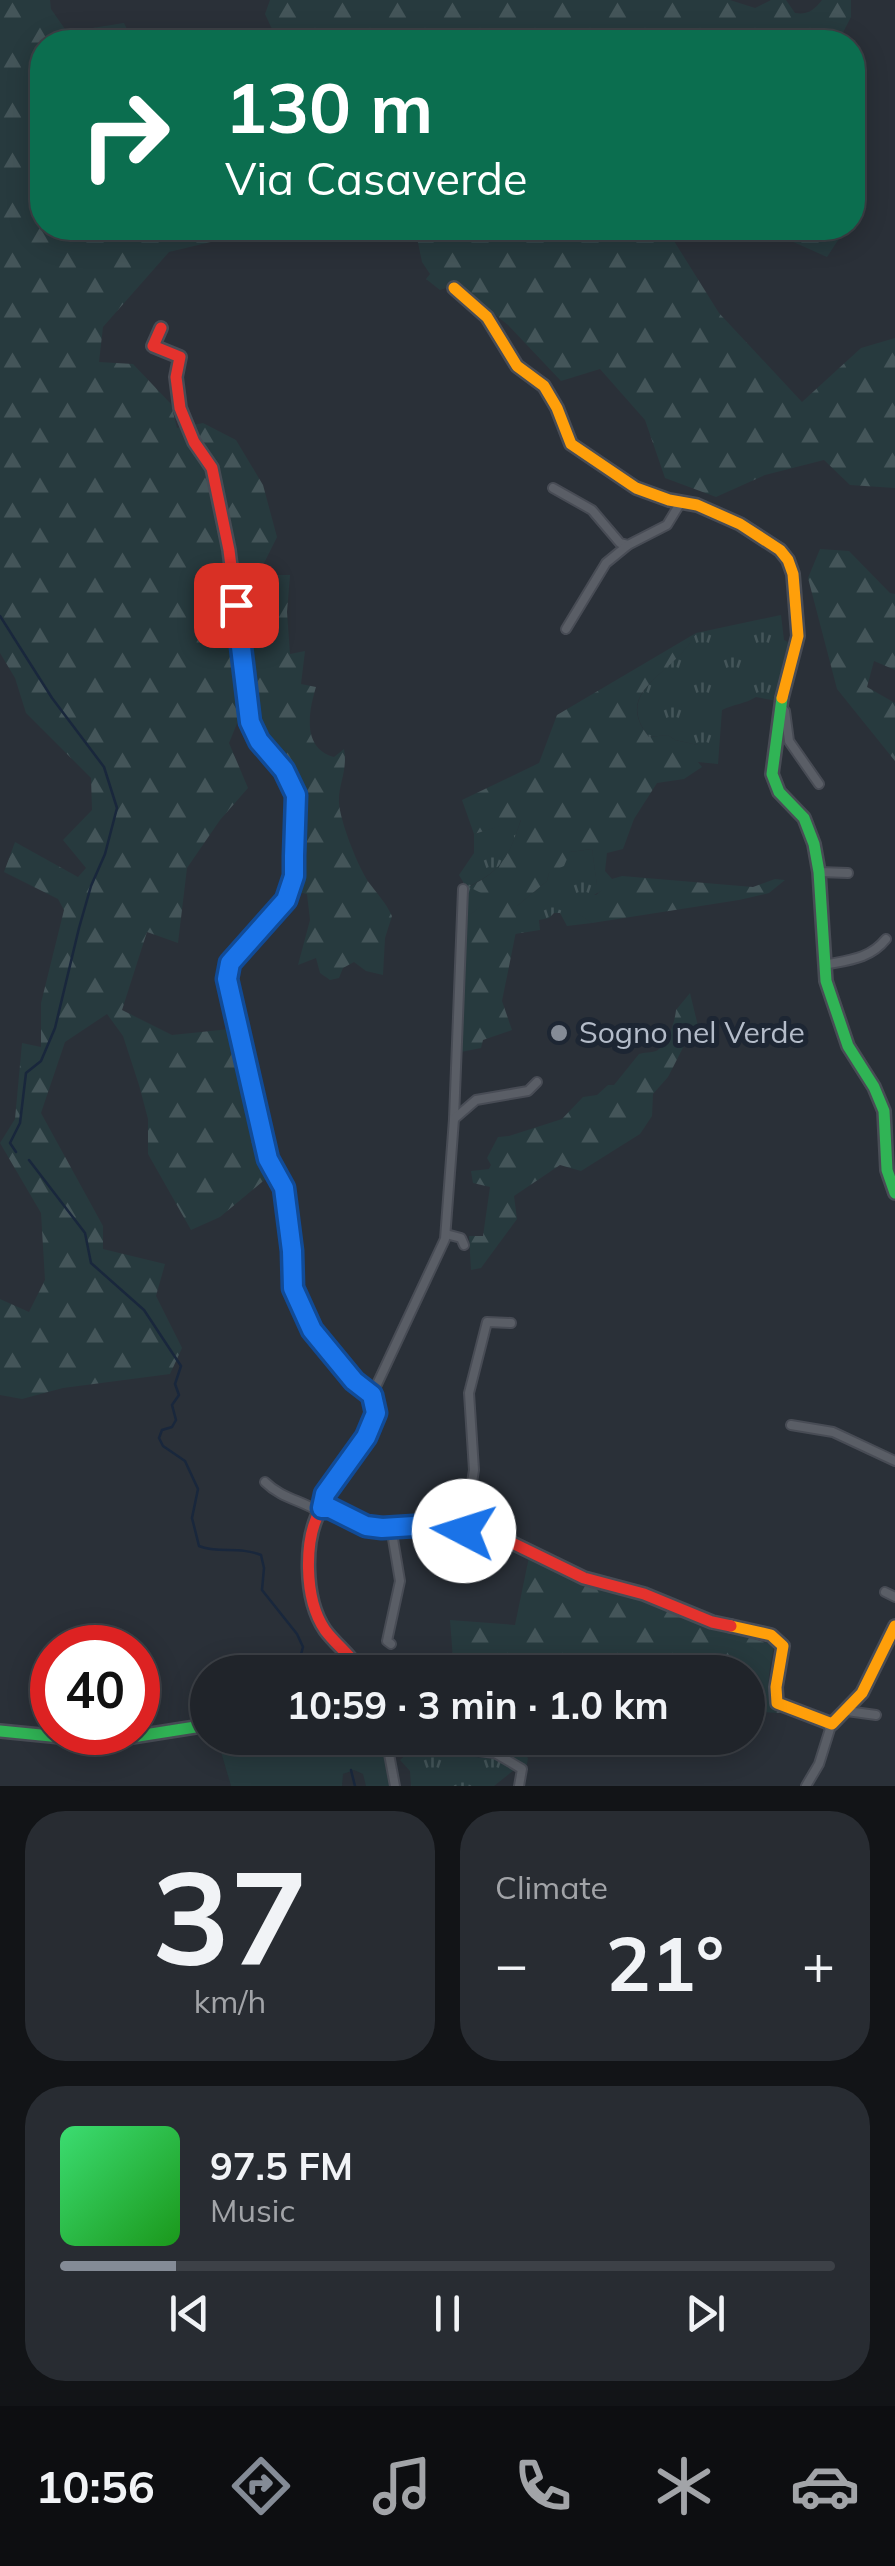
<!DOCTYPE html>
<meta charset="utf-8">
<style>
:root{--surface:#20242a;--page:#282c32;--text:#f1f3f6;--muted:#a2a4a8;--line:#3d4147;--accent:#848b96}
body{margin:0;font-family:Mulish,sans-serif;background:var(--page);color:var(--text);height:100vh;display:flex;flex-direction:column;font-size:38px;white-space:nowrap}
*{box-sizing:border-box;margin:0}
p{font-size:32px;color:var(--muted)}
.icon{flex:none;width:55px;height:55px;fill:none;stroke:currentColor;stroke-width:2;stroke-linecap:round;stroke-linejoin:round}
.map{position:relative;height:1786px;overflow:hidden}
.details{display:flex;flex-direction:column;gap:25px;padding:25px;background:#121417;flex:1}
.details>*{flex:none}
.hud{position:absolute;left:30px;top:30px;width:835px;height:210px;border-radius:40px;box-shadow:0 5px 25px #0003,0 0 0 2px var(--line);background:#0b6e4f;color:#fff;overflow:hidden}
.speed{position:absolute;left:30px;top:1625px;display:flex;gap:20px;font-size:50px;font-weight:700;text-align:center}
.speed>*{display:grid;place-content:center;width:130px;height:130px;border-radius:50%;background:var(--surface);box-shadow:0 5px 25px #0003,0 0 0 2px var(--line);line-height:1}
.speed .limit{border:15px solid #d22;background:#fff;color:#111}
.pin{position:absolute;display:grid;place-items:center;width:85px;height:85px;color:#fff;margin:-42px;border-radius:20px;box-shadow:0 5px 15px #0006}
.me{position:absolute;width:110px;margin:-55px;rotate:275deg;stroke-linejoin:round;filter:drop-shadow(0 0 8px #0008)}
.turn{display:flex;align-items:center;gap:35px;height:210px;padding:0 30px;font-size:45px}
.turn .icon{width:130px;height:130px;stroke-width:2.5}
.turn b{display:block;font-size:70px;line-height:85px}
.big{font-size:75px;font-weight:700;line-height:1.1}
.details .tile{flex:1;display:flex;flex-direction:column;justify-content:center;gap:15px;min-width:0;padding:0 35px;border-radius:40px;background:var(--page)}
.details .dial{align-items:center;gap:0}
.dial b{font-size:130px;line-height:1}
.song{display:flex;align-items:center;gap:30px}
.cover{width:120px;height:120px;border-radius:15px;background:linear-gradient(135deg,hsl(140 70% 55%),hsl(120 70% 35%))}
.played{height:10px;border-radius:5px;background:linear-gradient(90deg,var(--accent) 15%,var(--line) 15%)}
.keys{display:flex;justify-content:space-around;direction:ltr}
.heat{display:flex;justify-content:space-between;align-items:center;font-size:55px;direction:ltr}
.details .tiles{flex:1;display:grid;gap:25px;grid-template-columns:1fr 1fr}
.tile:last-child{grid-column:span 2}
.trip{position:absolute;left:190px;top:1655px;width:575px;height:100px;border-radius:50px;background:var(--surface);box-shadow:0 5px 25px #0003,0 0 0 2px var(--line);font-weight:700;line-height:100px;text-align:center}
.tab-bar{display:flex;height:160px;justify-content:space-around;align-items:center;background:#0d0e11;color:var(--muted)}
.tab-bar .icon{width:70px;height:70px}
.tab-bar .active{color:var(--accent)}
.tab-bar b{font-size:45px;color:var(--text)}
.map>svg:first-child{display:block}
.grass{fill:url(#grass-tufts)}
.forest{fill:url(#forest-firs)}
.garden{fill:#273a3e}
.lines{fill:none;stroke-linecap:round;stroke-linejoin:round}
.stream{stroke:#19273c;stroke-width:2.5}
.street-casing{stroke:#484c55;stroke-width:12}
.fast-casing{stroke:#484c55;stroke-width:16}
.slow-casing{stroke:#484c55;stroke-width:16}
.jam-casing{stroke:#484c55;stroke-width:16}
.street{stroke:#5a5e66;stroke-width:8}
.fast{stroke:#30b455;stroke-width:11}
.slow{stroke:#ff9f0a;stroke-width:11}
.jam{stroke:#e5322d;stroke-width:11}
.route-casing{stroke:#114b97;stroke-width:25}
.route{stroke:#1a73e8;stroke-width:18}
.poi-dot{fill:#848b96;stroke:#1d2633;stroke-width:4}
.labels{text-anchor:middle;stroke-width:10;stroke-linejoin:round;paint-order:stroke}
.poi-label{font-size:30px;fill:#b4bcc9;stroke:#1d2633;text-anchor:start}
</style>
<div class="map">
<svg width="895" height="1786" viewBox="0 0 895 1786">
<defs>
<pattern id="grass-tufts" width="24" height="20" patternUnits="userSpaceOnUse" patternTransform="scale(2.5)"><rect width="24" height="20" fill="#273a3e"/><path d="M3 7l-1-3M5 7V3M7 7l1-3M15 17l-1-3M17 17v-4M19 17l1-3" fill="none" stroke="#445559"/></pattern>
<pattern id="forest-firs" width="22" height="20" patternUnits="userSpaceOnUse" patternTransform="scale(2.5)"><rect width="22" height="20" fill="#273a3e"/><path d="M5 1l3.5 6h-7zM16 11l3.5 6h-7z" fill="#445559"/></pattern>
</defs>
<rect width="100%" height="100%" fill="#2a3038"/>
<g class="grass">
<path d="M 781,615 L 784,640 L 792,644 L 777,701 L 756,697 C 745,704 734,704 722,710 L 718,764 L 698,762 L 698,745 L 675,740 L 668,735 L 649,737 C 611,689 676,674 696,633 Z"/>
<path d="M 521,819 C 510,854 504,869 470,886 L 492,898 L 470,915 L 466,914 L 465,885 L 459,875 L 474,853 L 474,834 Z"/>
<polygon points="592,849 597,885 603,890 570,908 592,923 567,926 560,913 554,913 549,918 539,920 540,930 515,934 517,906 547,881 549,873 570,852"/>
<polygon points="410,1751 496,1759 514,1770 494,1786 411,1786 410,1771 400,1760"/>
</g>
<g class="forest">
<path d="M 0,0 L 50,0 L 51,9 L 67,32 L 124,23 L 133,42 L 42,42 L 42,228 L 206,228 L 215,241 L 169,252 L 103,327 L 99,362 L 133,364 L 171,404 L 177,428 L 203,423 L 236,440 L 263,485 L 277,537 L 258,575 L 290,575 L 287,612 L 290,654 L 305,651 L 301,684 L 316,687 C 309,710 301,748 334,757 L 344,749 C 348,771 338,784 339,803 C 340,821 359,870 370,884 C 379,896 386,903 392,916 L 385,938 L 383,975 L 366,971 L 354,962 L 343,968 L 339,978 L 330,980 L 320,973 L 316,958 L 298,965 L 310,920 L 307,894 L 294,891 L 305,787 L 265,734 L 238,721 L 229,743 L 248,788 L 220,820 L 187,868 L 178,943 L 147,932 L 122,1010 L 172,1035 L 230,1029 L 234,1034 L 268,1177 L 220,1217 L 191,1230 L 148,1154 L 148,1119 L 139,1085 L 123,1036 L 107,1014 L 65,1042 L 41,1113 L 103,1226 L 103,1249 L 165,1264 L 156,1296 L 182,1348 L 170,1374 L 63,1388 L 22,1399 L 0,1395 L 0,1299 L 29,1312 L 45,1280 L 41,1213 L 0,1143 L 15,1119 L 22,1043 L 41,1047 L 41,1003 L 64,910 L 58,899 L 4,872 L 15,842 L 78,877 L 86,868 L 63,840 L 92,810 L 91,778 L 26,713 L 15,678 L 0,653 Z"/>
<path d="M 270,0 L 730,0 L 755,8 L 771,0 L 786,0 L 795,13 C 808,15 814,10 822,0 L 851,0 L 851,17 L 838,42 L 278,42 L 265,14 Z"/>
<polygon points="415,228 690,228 674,241 719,313 802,402 861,348 895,338 895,488 850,485 824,460 765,475 716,497 665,478 645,420 600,369 561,381 508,325 457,284 440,290 426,279 430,274 422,262"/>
<polygon points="762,228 846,228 827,257"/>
<polygon points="820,549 849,551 890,593 895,594 895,670 874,661 867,687 895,703 895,761 837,689 808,578"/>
<path d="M 696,633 C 676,675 610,689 649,737 L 668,735 L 675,740 L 698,745 L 698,762 L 702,767 L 684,779 L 657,783 L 634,819 L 623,849 L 607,853 L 605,871 L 612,879 L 622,876 L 753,887 L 775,879 L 785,880 L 769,893 L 739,900 L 592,923 L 569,908 L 587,893 L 596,895 L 602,890 L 597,886 L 592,849 L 570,852 L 564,866 L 549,873 L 547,881 L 517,906 L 519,917 L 502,1001 L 512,1030 L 483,1040 L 481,1048 L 461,1052 L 466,914 L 471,914 L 491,898 L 469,887 C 503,870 509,855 521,820 L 474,834 L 462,800 L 539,763 L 557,715 Z"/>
<path d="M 690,993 L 698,1026 L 690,1034 L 668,1077 L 653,1094 L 652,1116 L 640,1134 L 581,1171 L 560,1165 L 514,1196 L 517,1219 L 481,1268 L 471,1270 L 469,1236 L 483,1236 L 490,1187 L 473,1183 L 471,1171 L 489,1169 L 491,1165 L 487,1158 L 498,1137 L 509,1136 L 562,1119 L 583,1097 L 597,1095 L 608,1085 L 614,1085 L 639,1054 C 644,1052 651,1053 656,1051 C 668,1045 675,1021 676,1010 Z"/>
<path d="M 529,1557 L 641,1597 L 692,1620 L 774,1645 C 770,1669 762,1694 780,1713 L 748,1711 L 748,1672 L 588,1672 L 495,1665 L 496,1672 L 454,1672 L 450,1620 L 515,1625 Z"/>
<polygon points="402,1738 482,1740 481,1738 527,1738 514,1746 528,1758 526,1769 495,1750 394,1745"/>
</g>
<polygon class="garden" points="217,1738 381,1738 390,1786 366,1786 363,1774 354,1770 343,1774 342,1786 231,1786"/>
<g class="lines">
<g class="stream">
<polyline points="0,616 52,698 104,767 117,808 105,854 91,886 79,928 55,1028 41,1061 26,1073 20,1123 10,1143 16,1152"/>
<path d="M 29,1160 L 85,1233 L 91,1263 L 144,1310 L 181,1366 L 175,1384 L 179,1395 L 172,1405 L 176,1420 L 172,1427 L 162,1430 L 159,1438 L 163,1446 L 185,1461 L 198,1489 L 192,1518 L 199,1546 C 218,1554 239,1546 261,1555 L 264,1568 L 262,1590 L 297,1634 L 303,1647 L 296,1672"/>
<polyline points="340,1738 345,1742"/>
<polyline points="351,1770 355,1786"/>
</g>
<defs>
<g id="street">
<polyline points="553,488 592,510 620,543 628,545 667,525 681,502"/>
<polyline points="566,629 606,563 628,545"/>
<polyline points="780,706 785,711 789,741 819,784"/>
<polyline points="819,872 848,873"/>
<path d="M 824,965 C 849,960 870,959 886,939"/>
<polyline points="454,1119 463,889"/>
<polyline points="446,1234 461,1238 464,1245"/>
<polyline points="791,1425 833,1432 895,1461"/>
<path d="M 265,1482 C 281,1498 300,1500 318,1511"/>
<path d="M 322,1507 C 327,1465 384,1447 372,1395 L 445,1239 L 454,1119 L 476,1100 L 528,1091 L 537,1082"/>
<polyline points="464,1531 474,1470 469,1393 487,1322 511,1323"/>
<polyline points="885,1592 895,1597"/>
<polyline points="391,1644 387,1641 400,1581 391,1527"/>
<polyline points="847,1711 876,1715"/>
<polyline points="386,1738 395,1786"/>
<polyline points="390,1748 425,1744 495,1753 522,1769 519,1786"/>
<polyline points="806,1786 819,1764 830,1729 827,1724"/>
</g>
<g id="fast">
<polyline points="782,698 772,774 779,792 804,818 814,844 819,872 826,981 848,1046 874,1087 884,1111 887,1170 895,1193"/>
<path d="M 295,820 C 295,846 298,874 286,898 C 272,929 233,945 227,979 L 268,1159 L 284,1189 L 293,1288 L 312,1330 L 354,1381 L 372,1395"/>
<polyline points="0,1731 81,1739 132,1737 208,1725"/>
</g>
<g id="slow">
<polyline points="454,288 487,317 517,366 544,386 557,408 571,444 636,488 669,500 697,505 740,524 780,550 788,560 793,574 798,636 782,698"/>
<polyline points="731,1626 771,1635 783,1646 776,1687 777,1703 832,1724 862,1693 895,1626"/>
</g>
<g id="jam">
<path d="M 161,328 L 153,346 L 180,357 L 176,377 L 180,408 L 194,442 L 212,468 L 229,550 L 250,722 C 262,747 289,767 296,794 C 297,802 296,812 295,820"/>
<path d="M 361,1672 C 351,1655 336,1645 325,1630 C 304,1599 303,1538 322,1507 L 382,1528 L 414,1526 L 490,1532 L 584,1578 L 644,1594 L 712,1622 L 731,1626"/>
</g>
</defs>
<use href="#street" class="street-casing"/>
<use href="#fast" class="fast-casing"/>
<use href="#slow" class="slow-casing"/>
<use href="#jam" class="jam-casing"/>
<use href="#street" class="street"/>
<use href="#fast" class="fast"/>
<use href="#slow" class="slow"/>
<use href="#jam" class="jam"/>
</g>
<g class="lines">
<defs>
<polyline id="route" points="236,605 250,722 259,741 284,770 296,795 294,856 294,876 286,900 230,963 227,979 268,1159 284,1188 292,1251 293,1288 312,1330 354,1381 372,1395 376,1413 366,1437 325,1494 322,1508 330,1508 366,1526 382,1528 414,1526 464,1531"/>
</defs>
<use href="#route" class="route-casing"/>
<use href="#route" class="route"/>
</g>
<circle class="poi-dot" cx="559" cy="1033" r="10"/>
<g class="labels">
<g class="poi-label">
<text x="579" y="1043">Sogno nel Verde</text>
</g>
</g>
</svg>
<div class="speed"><div class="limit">40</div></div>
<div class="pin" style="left:236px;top:605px;background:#d93025"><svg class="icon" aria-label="arrive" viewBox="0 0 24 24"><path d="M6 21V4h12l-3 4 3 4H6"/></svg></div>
<svg class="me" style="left:464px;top:1531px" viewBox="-20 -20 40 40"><circle r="19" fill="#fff"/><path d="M0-13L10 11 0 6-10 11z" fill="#1a73e8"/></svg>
<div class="trip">10:59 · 3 min · 1.0 km</div>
<div class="hud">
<div class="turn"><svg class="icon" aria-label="right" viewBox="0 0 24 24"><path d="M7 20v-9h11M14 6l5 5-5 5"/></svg><div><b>130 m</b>Via Casaverde</div></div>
</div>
</div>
<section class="details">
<div class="tiles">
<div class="tile dial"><b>37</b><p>km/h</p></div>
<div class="tile"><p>Climate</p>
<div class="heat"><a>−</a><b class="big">21°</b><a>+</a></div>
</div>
<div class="tile">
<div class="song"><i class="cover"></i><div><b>97.5 FM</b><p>Music</p></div></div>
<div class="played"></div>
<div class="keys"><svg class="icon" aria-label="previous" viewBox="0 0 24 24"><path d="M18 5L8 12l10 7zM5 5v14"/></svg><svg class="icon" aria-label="pause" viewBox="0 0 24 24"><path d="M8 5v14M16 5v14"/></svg><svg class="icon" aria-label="next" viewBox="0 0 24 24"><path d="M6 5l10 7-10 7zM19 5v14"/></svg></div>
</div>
</div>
</section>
<nav class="tab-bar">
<b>10:56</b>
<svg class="icon active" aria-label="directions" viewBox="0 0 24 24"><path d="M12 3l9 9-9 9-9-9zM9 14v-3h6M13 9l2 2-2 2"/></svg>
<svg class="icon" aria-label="music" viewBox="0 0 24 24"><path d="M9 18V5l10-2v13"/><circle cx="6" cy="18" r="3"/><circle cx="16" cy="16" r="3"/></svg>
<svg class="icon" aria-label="phone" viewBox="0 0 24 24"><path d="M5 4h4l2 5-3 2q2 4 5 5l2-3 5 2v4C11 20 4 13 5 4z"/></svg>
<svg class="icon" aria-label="climate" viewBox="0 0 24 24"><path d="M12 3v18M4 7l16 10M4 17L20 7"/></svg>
<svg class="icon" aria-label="car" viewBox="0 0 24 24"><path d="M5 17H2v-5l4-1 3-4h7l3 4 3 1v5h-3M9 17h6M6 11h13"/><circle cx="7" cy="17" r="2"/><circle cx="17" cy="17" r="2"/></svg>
</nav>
